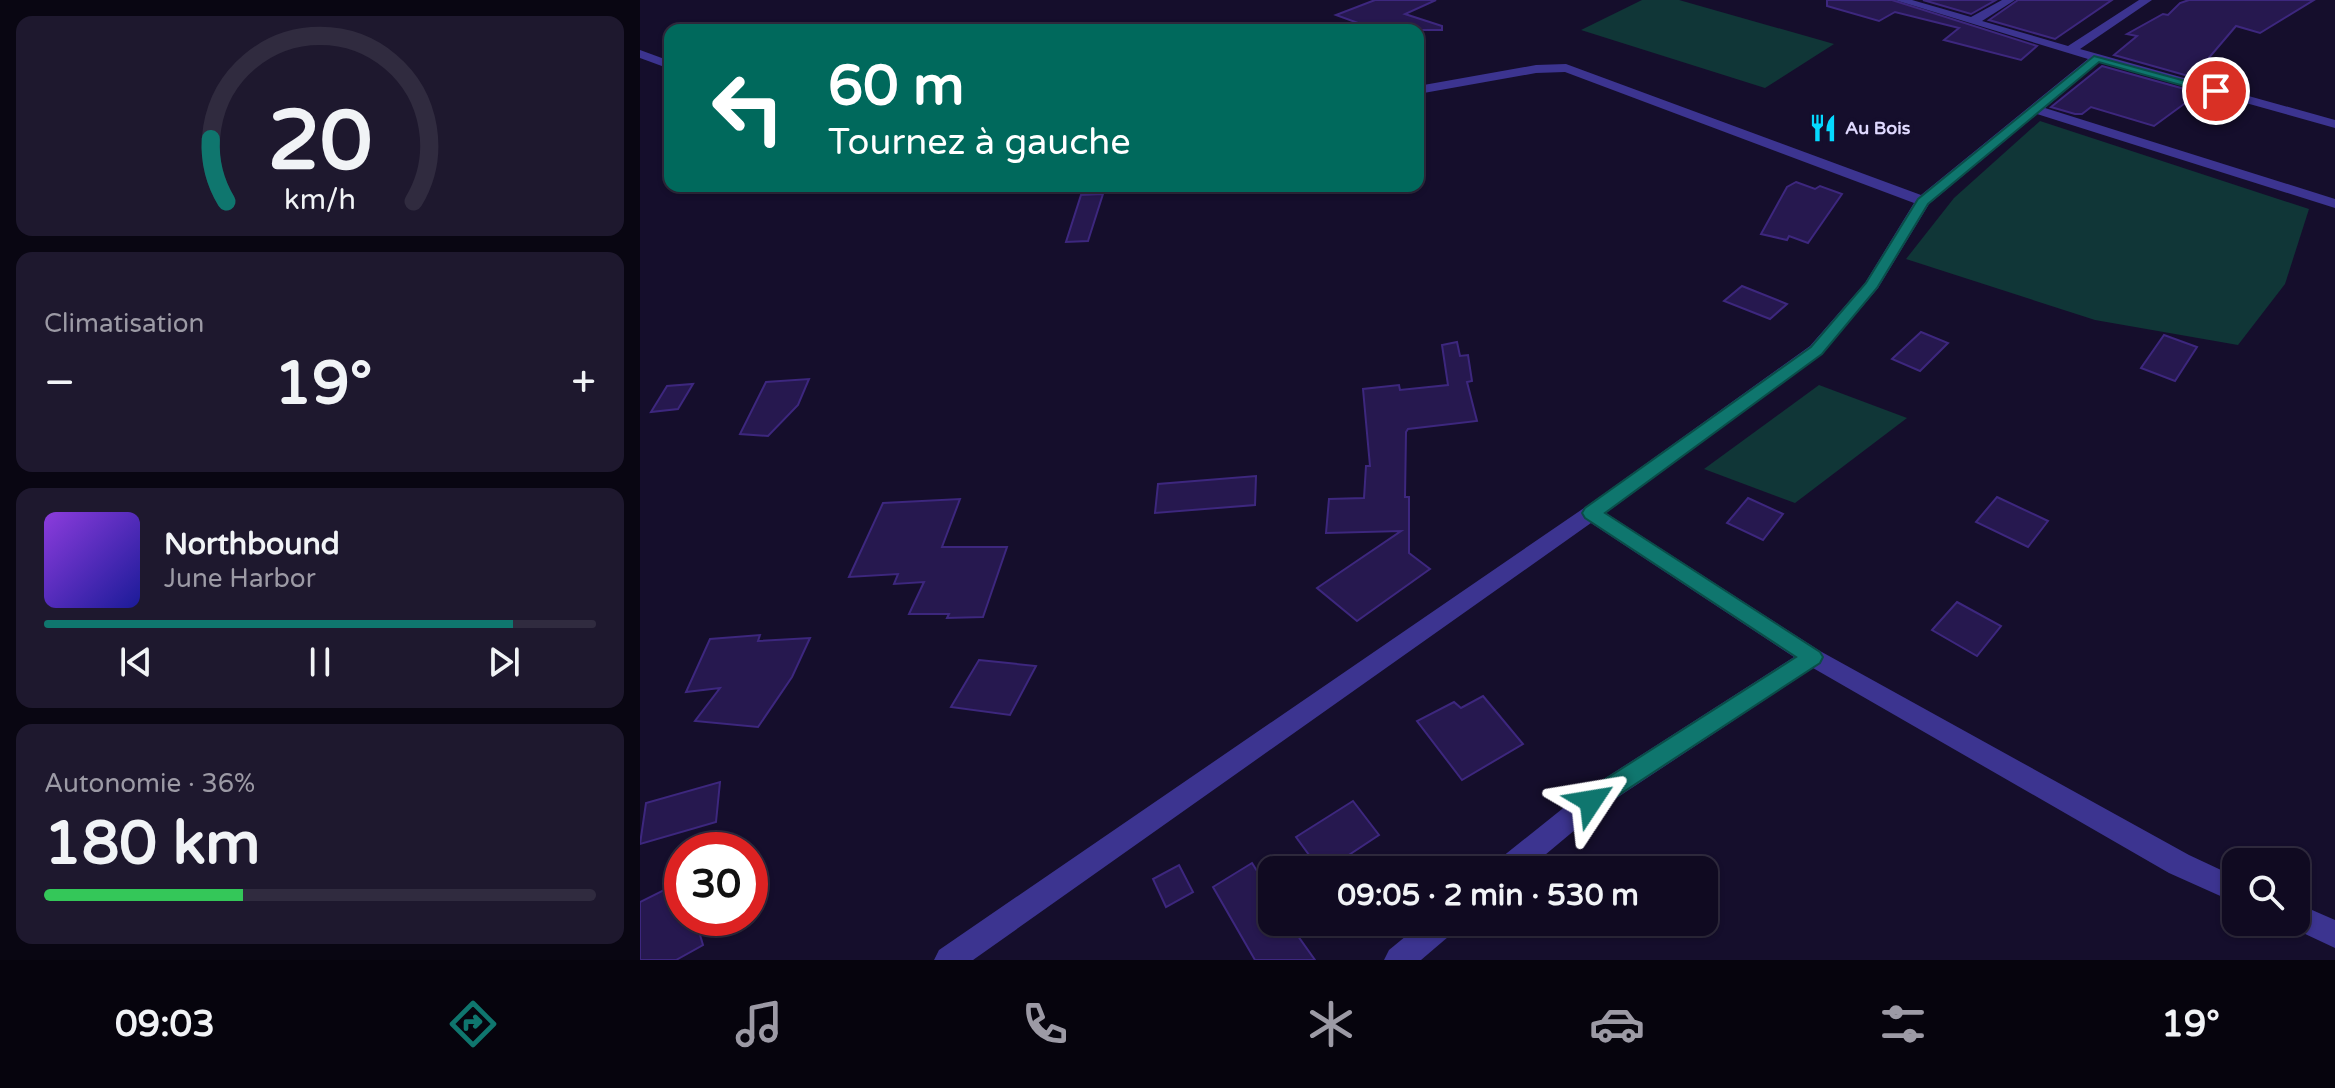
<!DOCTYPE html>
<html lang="fr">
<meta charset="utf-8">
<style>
:root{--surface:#100a21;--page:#1e182e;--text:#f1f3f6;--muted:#9c9aa5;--line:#302b3f;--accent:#0f766e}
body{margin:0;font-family:"Varela Round",sans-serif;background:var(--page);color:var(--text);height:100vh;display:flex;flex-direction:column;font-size:30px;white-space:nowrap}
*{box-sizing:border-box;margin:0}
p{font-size:26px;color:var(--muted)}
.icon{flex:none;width:44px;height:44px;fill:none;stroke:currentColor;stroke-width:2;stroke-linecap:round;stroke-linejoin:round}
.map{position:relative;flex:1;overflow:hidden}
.panel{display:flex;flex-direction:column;gap:16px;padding:16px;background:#090612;width:640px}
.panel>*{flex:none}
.top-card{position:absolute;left:24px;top:24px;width:760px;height:168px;border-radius:16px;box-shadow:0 2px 6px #0004,0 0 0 2px var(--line);background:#00695c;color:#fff;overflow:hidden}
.controls{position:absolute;left:1582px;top:848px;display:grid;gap:16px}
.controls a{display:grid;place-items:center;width:88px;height:88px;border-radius:16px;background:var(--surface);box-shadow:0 2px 6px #0004,0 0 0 2px var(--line);font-size:40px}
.speed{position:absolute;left:24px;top:832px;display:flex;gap:16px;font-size:40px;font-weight:700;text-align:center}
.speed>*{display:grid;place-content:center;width:104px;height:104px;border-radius:50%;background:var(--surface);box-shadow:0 2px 6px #0004,0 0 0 2px var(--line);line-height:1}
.speed .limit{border:12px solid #d22;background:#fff;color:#111}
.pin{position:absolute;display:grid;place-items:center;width:68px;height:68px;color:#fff;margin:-34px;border:4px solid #fff;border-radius:50%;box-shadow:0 2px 8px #0007}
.me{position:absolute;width:88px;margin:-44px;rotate:57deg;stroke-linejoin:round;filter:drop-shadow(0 0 6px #0008)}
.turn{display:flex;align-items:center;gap:28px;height:168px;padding:0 32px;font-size:36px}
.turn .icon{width:104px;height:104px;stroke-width:2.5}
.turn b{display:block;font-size:56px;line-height:68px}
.big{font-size:60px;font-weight:800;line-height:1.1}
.panel .tile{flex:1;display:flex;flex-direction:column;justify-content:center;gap:12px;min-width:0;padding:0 28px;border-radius:16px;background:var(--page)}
.panel .dial{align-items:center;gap:0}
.dial svg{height:208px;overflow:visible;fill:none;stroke:var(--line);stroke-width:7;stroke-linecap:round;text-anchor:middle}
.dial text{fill:var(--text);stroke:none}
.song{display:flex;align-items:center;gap:24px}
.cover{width:96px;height:96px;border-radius:12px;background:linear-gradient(135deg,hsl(270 70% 55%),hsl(240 70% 35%))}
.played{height:8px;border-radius:4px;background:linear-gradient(90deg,var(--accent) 85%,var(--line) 85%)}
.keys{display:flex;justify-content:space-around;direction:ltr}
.heat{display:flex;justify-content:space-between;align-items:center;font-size:44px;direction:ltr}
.charge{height:12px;border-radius:6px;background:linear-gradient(90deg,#34c759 36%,var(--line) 0)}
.trip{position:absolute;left:618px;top:856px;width:460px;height:80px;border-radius:16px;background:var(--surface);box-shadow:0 2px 6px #0004,0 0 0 2px var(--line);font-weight:800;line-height:80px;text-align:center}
.dock{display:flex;height:128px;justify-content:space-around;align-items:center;background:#06040d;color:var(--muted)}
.dock .icon{width:56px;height:56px}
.dock .active{color:var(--accent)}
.dock b{font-size:36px;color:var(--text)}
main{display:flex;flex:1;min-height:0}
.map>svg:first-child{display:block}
.green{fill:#103637}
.building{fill:#26184f;stroke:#3d277e;stroke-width:2}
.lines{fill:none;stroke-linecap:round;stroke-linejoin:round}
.street{fill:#3c3490;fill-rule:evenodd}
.route{fill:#0f766e;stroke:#0a4d48;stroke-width:2}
.labels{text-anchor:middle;stroke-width:8;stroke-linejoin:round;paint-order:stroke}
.far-poi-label{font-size:18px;font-weight:bold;fill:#e0d9ff;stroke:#150e2c;text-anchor:start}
</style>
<main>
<section class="panel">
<div class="tile dial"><svg viewBox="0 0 100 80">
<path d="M14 69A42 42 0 1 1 86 69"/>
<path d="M14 69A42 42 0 0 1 8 45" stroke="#0f766e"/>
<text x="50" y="56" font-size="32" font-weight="700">20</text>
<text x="50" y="72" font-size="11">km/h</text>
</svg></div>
<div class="tile"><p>Climatisation</p>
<div class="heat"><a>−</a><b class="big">19°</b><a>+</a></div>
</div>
<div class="tile">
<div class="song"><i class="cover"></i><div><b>Northbound</b><p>June Harbor</p></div></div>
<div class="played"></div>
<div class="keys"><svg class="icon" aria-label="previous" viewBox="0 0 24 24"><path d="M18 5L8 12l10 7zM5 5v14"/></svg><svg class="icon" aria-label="pause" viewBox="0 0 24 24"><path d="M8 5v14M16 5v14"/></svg><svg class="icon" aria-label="next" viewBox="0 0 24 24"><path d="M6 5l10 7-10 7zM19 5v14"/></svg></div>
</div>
<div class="tile"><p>Autonomie · 36%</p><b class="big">180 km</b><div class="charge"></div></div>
</section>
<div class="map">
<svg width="1695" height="960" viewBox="0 0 1695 960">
<rect width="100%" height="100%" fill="#150e2c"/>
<g class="green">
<polygon points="1002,0 1039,0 1194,44 1125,88 941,30"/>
<polygon points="1400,121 1669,209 1645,284 1598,345 1455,320 1266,259 1314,198"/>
<polygon points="1179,385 1267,418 1155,503 1064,469"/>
</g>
<g class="building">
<polygon points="735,0 796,0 765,14 802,26 802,30 737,30 696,15"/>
<polygon points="1187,0 1252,0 1397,46 1381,60 1304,40 1319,28 1255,12 1239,21 1187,6"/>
<polygon points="1283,0 1356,0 1331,14"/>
<polygon points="1378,0 1472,0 1415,39 1349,20"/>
<polygon points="1549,0 1674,0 1620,33 1596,26 1561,67 1587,72 1573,83 1474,55 1497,36 1487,34 1523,14 1528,15 1540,3"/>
<polygon points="1462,66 1559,93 1514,126 1451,107 1442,114 1435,114 1411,107"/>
<polygon points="1156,182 1175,189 1180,186 1202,194 1168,243 1149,236 1147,240 1121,234 1147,187"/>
<polygon points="463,194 448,241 426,242 441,195"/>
<polygon points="1102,286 1147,304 1130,319 1084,301"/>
<polygon points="1281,332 1308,343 1280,371 1252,359"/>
<polygon points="1524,335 1557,347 1535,381 1501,368"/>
<polygon points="817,342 820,356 828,355 832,381 827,382 837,421 768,429 766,432 765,497 769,497 769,553 790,569 717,621 677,588 761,531 686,533 689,499 724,498 726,466 730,466 723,389 759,385 760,390 808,385 802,345"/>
<polygon points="169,379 158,405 128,436 100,434 126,382"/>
<polygon points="53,384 38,409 11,412 27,386"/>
<polygon points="616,476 615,505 515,513 518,484"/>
<polygon points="1357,497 1408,521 1388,547 1336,522"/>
<polygon points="1108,498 1143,514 1123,540 1087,523"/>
<polygon points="320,499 302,547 367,547 343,617 307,618 309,614 269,614 284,582 254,584 258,574 209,577 243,503"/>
<polygon points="1317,602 1361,626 1337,656 1292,630"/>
<polygon points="120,635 118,641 170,638 152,677 118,727 55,721 80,688 46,692 70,639"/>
<polygon points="339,660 396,666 370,715 311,707"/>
<polygon points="843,696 883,744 822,780 777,721 814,702 821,708"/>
<polygon points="80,782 76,822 0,844 6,803"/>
<polygon points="713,801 739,835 686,870 680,870 656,837"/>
<polygon points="612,863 632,895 632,922 681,922 658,936 675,960 615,960 573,887"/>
<polygon points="539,865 553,892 526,907 513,879"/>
<polygon points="42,881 42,918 55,918 63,945 36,960 0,960 0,902"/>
</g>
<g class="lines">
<g class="street">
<polygon points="1255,0 1272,0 1331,17 1362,0 1375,0 1342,21 1428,46 1499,0 1512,0 1440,49 1695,120 1695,128 1459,62 1405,108 1695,199 1695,208 1397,114 1289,204 1238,288 1182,354 966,513 1180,651 1549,855 1596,877 1596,903 1529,873 1173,668 960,809 887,870 853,870 857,861 942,793 1154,657 951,523 333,960 294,960 299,950 944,508 1170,346 1225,283 1274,203 925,72 896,73 778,94 778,86 896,65 926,64 1281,195 1448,59"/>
<polygon points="0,50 30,61 30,69 0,58"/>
<polygon points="1656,903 1695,920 1695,948 1646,925 1645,922 1656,922"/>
<polygon points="783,922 819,922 815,931 781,960 744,960 749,950"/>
</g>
</g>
<polygon class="route" points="1454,56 1582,91 1576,95 1459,62 1288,204 1237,288 1182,354 965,513 1180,652 1183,657 1180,663 959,808 951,811 942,808 939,801 942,794 1156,657 945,518 942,513 945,508 1171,347 1226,283 1278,199"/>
<defs>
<symbol id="restaurant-bare" viewBox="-9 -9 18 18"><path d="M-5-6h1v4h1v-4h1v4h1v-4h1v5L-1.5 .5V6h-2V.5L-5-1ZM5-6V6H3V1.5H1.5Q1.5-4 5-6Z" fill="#05d9ff" stroke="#150e2c" stroke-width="2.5" paint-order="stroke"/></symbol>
</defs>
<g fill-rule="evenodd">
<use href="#restaurant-bare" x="1163" y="108" width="40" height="40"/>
</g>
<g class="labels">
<g class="far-poi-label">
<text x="1205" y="134">Au Bois</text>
</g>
</g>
</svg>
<div class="controls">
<a><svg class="icon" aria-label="search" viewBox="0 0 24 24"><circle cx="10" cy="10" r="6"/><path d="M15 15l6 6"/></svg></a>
</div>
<div class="speed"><div class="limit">30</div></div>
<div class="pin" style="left:1576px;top:91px;background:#d93025"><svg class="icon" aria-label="arrive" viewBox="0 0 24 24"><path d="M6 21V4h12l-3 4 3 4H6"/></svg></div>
<svg class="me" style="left:951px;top:801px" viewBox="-20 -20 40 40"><path d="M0-17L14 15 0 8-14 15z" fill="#0f766e" stroke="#fff" stroke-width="4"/></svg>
<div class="trip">09:05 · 2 min · 530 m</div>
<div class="top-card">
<div class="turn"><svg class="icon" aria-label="left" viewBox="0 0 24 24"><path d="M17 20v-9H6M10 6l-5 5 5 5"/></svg><div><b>60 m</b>Tournez à gauche</div></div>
</div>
</div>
</main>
<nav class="dock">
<b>09:03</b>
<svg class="icon active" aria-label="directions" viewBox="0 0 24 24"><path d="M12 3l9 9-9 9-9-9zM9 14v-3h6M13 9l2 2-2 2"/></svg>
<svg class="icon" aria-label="music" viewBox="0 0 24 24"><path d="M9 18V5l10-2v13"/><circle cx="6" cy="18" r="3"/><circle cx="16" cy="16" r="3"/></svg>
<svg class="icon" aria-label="phone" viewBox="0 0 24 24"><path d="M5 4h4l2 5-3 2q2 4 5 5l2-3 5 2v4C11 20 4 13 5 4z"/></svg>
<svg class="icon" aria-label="climate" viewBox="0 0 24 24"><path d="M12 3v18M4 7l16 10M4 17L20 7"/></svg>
<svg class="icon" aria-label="car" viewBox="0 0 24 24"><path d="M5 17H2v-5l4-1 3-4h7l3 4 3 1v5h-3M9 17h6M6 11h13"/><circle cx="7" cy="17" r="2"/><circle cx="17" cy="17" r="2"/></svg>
<svg class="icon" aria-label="filters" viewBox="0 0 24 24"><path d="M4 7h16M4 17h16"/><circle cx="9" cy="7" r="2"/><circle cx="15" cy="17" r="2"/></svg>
<b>19°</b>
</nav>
